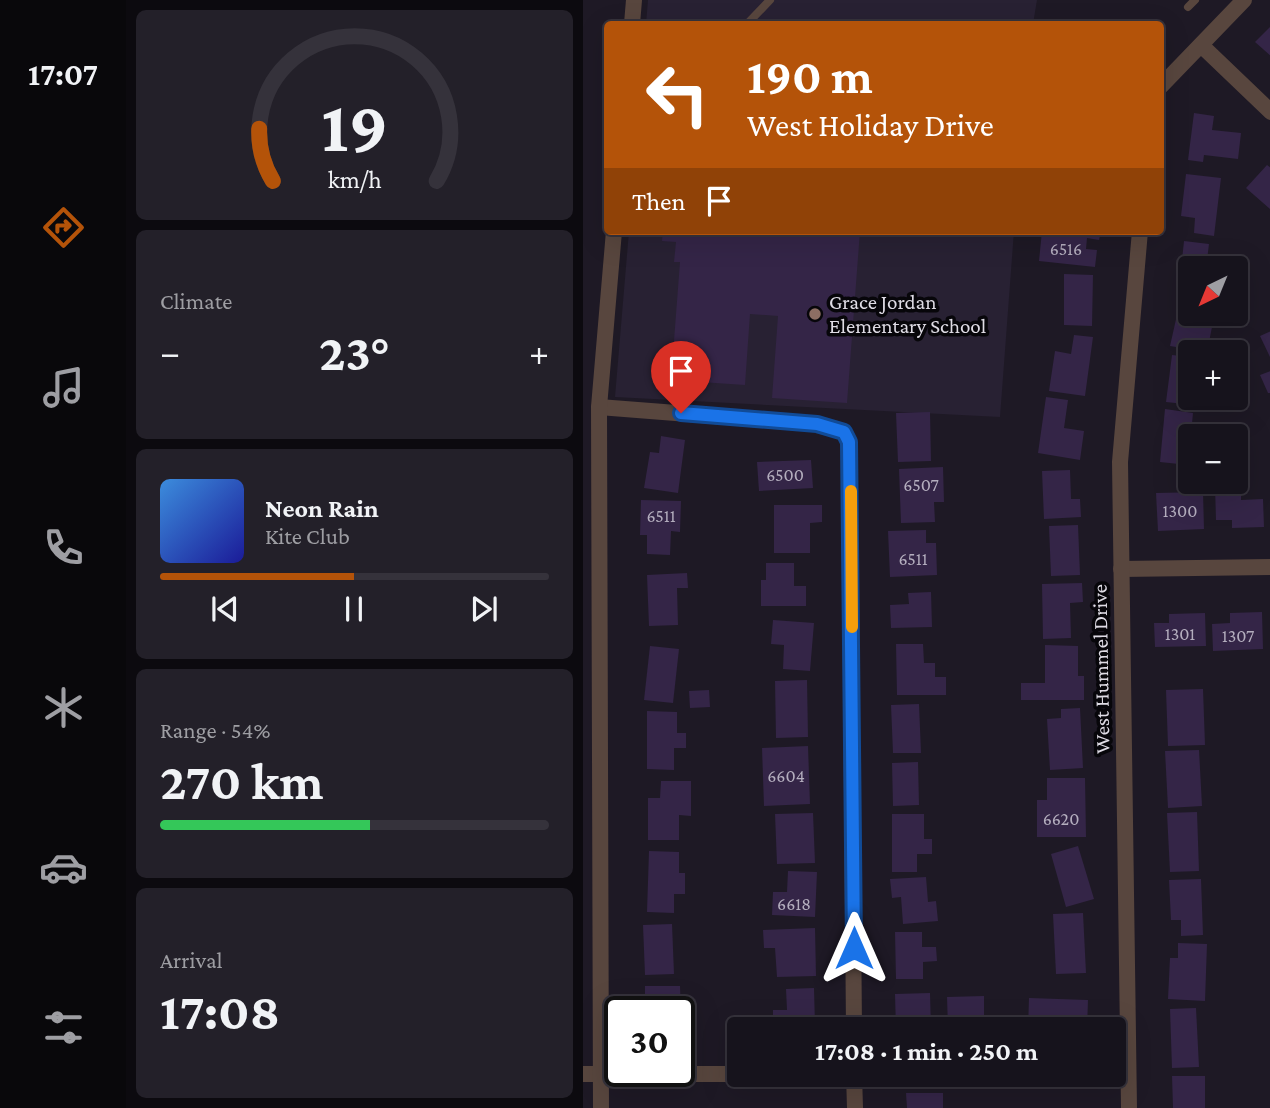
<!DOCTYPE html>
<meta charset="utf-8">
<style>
:root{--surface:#16131c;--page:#232029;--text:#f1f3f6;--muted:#9e9ea3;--line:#35323b;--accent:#b45309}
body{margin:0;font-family:"Crimson Pro",serif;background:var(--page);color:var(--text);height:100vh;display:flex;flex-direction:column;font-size:26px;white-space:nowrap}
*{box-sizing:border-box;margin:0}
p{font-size:23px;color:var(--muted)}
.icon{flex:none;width:38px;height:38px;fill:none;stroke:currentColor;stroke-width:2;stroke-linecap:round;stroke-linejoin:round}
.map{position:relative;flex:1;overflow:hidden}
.panel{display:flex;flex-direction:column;gap:10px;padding:10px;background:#0c0a0f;width:457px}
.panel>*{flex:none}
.banner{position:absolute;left:21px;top:21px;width:560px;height:214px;border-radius:7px;box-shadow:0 7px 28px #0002,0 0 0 2px var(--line);background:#b45309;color:#fff;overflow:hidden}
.needle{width:46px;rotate:223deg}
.controls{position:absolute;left:595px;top:256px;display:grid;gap:14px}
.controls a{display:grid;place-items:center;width:70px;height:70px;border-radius:7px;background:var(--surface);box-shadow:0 7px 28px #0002,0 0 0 2px var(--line);font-size:35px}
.speed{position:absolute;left:21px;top:996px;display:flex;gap:14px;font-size:35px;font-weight:700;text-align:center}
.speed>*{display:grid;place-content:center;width:91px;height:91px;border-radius:50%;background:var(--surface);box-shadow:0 7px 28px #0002,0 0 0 2px var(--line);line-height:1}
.speed .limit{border:4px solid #111;border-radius:10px;background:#fff;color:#111}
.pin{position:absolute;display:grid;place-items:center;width:60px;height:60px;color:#fff;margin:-72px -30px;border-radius:50% 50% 50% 0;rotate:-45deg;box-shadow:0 0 7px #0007}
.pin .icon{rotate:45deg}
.me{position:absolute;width:77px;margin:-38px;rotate:0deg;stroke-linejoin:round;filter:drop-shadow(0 0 5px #0008)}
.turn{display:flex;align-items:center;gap:24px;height:147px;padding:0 28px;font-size:32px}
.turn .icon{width:91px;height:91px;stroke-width:2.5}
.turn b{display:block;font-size:49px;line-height:60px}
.then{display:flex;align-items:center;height:66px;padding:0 28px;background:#0003;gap:14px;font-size:26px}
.big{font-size:52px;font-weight:700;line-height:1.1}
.panel .widget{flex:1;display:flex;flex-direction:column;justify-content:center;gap:10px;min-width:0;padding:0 24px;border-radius:10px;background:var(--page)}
.panel .dial{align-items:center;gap:0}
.dial svg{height:182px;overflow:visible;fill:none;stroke:var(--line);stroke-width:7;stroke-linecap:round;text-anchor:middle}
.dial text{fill:var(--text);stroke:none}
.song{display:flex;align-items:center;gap:21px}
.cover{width:84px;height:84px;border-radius:10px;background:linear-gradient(135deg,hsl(210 70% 55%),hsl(240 70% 35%))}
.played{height:7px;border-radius:4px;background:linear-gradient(90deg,var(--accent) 50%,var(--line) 50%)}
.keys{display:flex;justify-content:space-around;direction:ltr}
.heat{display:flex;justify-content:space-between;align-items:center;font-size:38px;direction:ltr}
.charge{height:10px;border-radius:5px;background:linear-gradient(90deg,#34c759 54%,var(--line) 0)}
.trip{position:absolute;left:144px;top:1017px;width:399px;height:70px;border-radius:7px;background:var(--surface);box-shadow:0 7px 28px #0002,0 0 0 2px var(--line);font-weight:700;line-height:70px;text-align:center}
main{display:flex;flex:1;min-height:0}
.tab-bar{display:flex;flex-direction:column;width:126px;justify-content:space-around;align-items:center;background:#09080b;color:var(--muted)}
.tab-bar .icon{width:49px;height:49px}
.tab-bar .current{color:var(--accent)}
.tab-bar b{font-size:32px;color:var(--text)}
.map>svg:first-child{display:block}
.built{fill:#282133}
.building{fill:#342547}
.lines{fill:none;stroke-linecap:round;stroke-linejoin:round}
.lane{stroke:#58463e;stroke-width:8}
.street{stroke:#58463e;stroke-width:16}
.route-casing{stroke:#114b97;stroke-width:18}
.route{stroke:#1a73e8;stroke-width:12}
.slow{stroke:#f59e0b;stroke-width:12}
.education-dot{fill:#8d6e63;stroke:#07060a;stroke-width:2.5}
.labels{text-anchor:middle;stroke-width:7;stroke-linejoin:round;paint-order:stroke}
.number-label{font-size:18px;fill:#b4aebe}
.poi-label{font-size:21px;fill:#dfdce5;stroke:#07060a;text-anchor:start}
.street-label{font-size:21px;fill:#dfdce5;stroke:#07060a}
</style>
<main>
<nav class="tab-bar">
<b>17:07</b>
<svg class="icon current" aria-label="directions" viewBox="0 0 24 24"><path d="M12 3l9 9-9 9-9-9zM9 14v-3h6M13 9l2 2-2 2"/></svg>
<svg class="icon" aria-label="music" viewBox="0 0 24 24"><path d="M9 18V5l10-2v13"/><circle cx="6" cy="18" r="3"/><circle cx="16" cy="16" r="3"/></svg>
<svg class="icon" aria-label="phone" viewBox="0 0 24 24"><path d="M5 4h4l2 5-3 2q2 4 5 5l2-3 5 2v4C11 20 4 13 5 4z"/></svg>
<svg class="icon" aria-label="climate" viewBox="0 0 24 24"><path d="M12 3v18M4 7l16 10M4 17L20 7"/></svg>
<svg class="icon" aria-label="car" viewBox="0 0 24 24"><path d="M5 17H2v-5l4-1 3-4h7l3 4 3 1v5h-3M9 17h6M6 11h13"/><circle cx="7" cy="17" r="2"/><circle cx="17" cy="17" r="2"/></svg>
<svg class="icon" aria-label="filters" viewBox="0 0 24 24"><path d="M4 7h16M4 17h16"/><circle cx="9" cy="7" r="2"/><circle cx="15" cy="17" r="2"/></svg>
</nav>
<section class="panel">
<div class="widget dial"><svg viewBox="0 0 100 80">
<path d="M14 69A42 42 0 1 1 86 69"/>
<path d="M14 69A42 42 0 0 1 8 46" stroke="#b45309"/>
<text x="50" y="56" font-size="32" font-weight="700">19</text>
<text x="50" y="72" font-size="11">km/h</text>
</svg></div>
<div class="widget"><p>Climate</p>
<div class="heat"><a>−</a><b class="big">23°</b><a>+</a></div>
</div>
<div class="widget">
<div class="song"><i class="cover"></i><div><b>Neon Rain</b><p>Kite Club</p></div></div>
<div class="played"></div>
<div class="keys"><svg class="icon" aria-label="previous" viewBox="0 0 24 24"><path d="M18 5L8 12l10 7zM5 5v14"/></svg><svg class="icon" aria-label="pause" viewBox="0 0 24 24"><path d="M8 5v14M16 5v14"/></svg><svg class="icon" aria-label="next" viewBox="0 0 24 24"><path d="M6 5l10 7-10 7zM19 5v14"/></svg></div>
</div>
<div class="widget"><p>Range · 54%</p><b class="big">270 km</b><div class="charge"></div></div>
<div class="widget"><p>Arrival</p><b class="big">17:08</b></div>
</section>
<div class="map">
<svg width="688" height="1108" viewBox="0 0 688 1108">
<rect width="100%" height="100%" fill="#1e1925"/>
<g class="built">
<polygon points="65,0 454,0 450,24 63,24"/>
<polygon points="46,231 431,231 417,417 32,397"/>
</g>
<g class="building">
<polygon points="688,26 688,56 672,42"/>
<polygon points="611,113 631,116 629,130 658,133 655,159 621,155 620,162 605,160"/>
<polygon points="684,165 688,168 688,210 663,188"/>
<polygon points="603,174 638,178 631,236 611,233 612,218 598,216"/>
<polygon points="80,231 277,231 264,403 189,398 195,316 167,314 162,385 88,380 97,262 91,262 93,242 79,241"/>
<polygon points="459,231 518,231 516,240 504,238 503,249 514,250 512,267 456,261"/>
<polygon points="601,241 626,244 623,268 607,268 607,291 596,289"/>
<polygon points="481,274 510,275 509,326 481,325"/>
<polygon points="598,297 607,299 607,313 619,313 616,324 629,327 624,352 587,346"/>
<polygon points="688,331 688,359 677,336"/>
<polygon points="491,335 510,337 502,396 466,391 472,351 488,354"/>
<polygon points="589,355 607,357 607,397 612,397 611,405 583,402"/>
<polygon points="688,371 688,393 685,393 677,375"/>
<polygon points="463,397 485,400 481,428 501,431 497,460 455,453"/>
<polygon points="582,409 610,413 605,465 577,462"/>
<polygon points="347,412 348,461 315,462 313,413"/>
<polygon points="78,436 102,440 95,493 61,488 67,452 76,453"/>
<polygon points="228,460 230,488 176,491 174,462"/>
<polygon points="360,467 361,502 351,502 352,522 318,523 316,469"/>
<polygon points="487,470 488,499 497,499 498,517 461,519 459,471"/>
<polygon points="658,485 658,500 680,499 681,527 649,528 649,520 633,520 632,486"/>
<polygon points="620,492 621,529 575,531 573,493"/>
<polygon points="58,500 98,501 97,532 88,531 87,555 64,554 64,535 57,535"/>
<polygon points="191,505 239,505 239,522 227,523 227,553 191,553"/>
<polygon points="495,525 497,575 468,576 466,526"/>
<polygon points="343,530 343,543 353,543 354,575 307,577 305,531"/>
<polygon points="183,563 211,563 211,586 223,586 223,606 178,606 178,580 183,580"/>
<polygon points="104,573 105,588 94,588 95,625 66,626 64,575"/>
<polygon points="499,583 500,602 487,603 488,638 460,639 459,584"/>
<polygon points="348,592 349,627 308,628 307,605 326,604 325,593"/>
<polygon points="679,612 680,649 630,651 629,624 647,623 647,613"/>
<polygon points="622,613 623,646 572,647 571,623 586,623 586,614"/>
<polygon points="190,620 231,623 227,671 200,669 201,645 188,644"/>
<polygon points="313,644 340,644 341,663 352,663 352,677 363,677 363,695 314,695"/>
<polygon points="462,645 495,646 495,676 501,676 501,700 438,700 438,683 462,683"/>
<polygon points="67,646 96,649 90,703 61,700"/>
<polygon points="224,680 225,737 193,738 192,681"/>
<polygon points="620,689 622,745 585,746 583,690"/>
<polygon points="126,690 127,707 107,708 106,691"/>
<polygon points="336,704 338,753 310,753 308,705"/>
<polygon points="497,708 500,768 467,770 464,719 478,718 478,709"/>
<polygon points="64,711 94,712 94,733 103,733 103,748 91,748 91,770 64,769"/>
<polygon points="225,746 227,804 181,806 179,748"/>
<polygon points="616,750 619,806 585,808 582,751"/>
<polygon points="335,762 336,805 310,806 309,763"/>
<polygon points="464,778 502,778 503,837 454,837 454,800 464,800"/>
<polygon points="78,781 108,781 108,816 96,815 96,840 65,840 65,798 77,798"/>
<polygon points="614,812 616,871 587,872 584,813"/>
<polygon points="230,813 232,863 194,864 192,814"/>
<polygon points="309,814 341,814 341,839 349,839 349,854 334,854 334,872 309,872"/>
<polygon points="495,846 511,899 483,907 468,854"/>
<polygon points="66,851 96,852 96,873 102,873 102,894 91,894 91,913 64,912"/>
<polygon points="205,871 234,872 232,917 189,915 190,892 204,892"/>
<polygon points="343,877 345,902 353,901 355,921 320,924 318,897 309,898 307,879"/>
<polygon points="618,879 620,935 598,936 598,920 588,920 586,880"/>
<polygon points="500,913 503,973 473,974 470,914"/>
<polygon points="89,924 91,974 62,975 60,925"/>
<polygon points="232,928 233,976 194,977 192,948 181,948 180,930"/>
<polygon points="312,932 339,932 339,947 353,947 354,961 340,962 340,979 313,979"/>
<polygon points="595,943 624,944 622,1001 585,999 587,958 595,958"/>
<polygon points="62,986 97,986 98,1012 62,1012"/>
<polygon points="231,988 232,1025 215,1025 215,1029 190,1029 190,1010 204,1010 203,989"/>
<polygon points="347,993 348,1029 313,1029 312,994"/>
<polygon points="401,996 401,1029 365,1029 364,997"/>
<polygon points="446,998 505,1000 504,1029 445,1029"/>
<polygon points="613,1008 616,1067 589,1068 587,1009"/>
<polygon points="589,1076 622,1076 622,1108 590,1108"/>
<polygon points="323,1093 360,1093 360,1108 324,1108"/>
</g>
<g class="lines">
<g class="lane">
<polyline points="605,7 612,0"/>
<polyline points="164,24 187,0"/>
</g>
<g class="street">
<polyline points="49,24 51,0"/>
<polyline points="618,45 688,112"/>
<polyline points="578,86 661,0"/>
<polyline points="16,407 234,424 261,432 266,442 271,1029"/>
<polyline points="538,569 688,567"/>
<polyline points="0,1074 156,1074"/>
<polyline points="271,1074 272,1108"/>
<polyline points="18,1108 16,407 31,231"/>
<polyline points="546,1108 537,462 557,231"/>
</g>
</g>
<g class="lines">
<defs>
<polyline id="route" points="98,413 234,424 261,432 266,442 271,948"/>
</defs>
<use href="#route" class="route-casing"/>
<use href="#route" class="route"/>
<polyline class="slow" points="268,491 269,627"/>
</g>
<circle class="education-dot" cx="232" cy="314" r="7"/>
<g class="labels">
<g class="number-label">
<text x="483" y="255">6516</text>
<text x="202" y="481">6500</text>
<text x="338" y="491">6507</text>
<text x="597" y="517">1300</text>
<text x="78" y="522">6511</text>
<text x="330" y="565">6511</text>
<text x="597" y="640">1301</text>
<text x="655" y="642">1307</text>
<text x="203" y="782">6604</text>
<text x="478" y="825">6620</text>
<text x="211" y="910">6618</text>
</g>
<g class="poi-label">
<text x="246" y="309">Grace Jordan<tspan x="246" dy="24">Elementary School</tspan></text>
</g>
<g class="street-label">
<text transform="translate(518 669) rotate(-91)" y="7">West Hummel Drive</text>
</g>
</g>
</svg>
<div class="controls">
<a><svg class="needle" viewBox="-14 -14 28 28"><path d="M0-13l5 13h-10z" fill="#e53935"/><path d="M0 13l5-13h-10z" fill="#9e9ea3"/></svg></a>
<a>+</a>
<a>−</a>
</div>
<div class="speed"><div class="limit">30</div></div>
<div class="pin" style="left:98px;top:413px;background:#d93025"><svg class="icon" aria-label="arrive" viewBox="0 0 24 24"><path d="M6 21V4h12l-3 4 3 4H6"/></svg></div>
<svg class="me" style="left:271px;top:948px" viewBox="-20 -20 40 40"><path d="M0-17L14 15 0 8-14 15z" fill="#1a73e8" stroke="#fff" stroke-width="4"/></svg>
<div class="trip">17:08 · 1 min · 250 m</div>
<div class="banner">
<div class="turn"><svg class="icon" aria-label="left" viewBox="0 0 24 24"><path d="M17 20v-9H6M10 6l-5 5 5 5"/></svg><div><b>190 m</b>West Holiday Drive</div></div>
<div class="then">Then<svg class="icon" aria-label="arrive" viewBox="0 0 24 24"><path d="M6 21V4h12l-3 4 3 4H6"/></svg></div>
</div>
</div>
</main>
